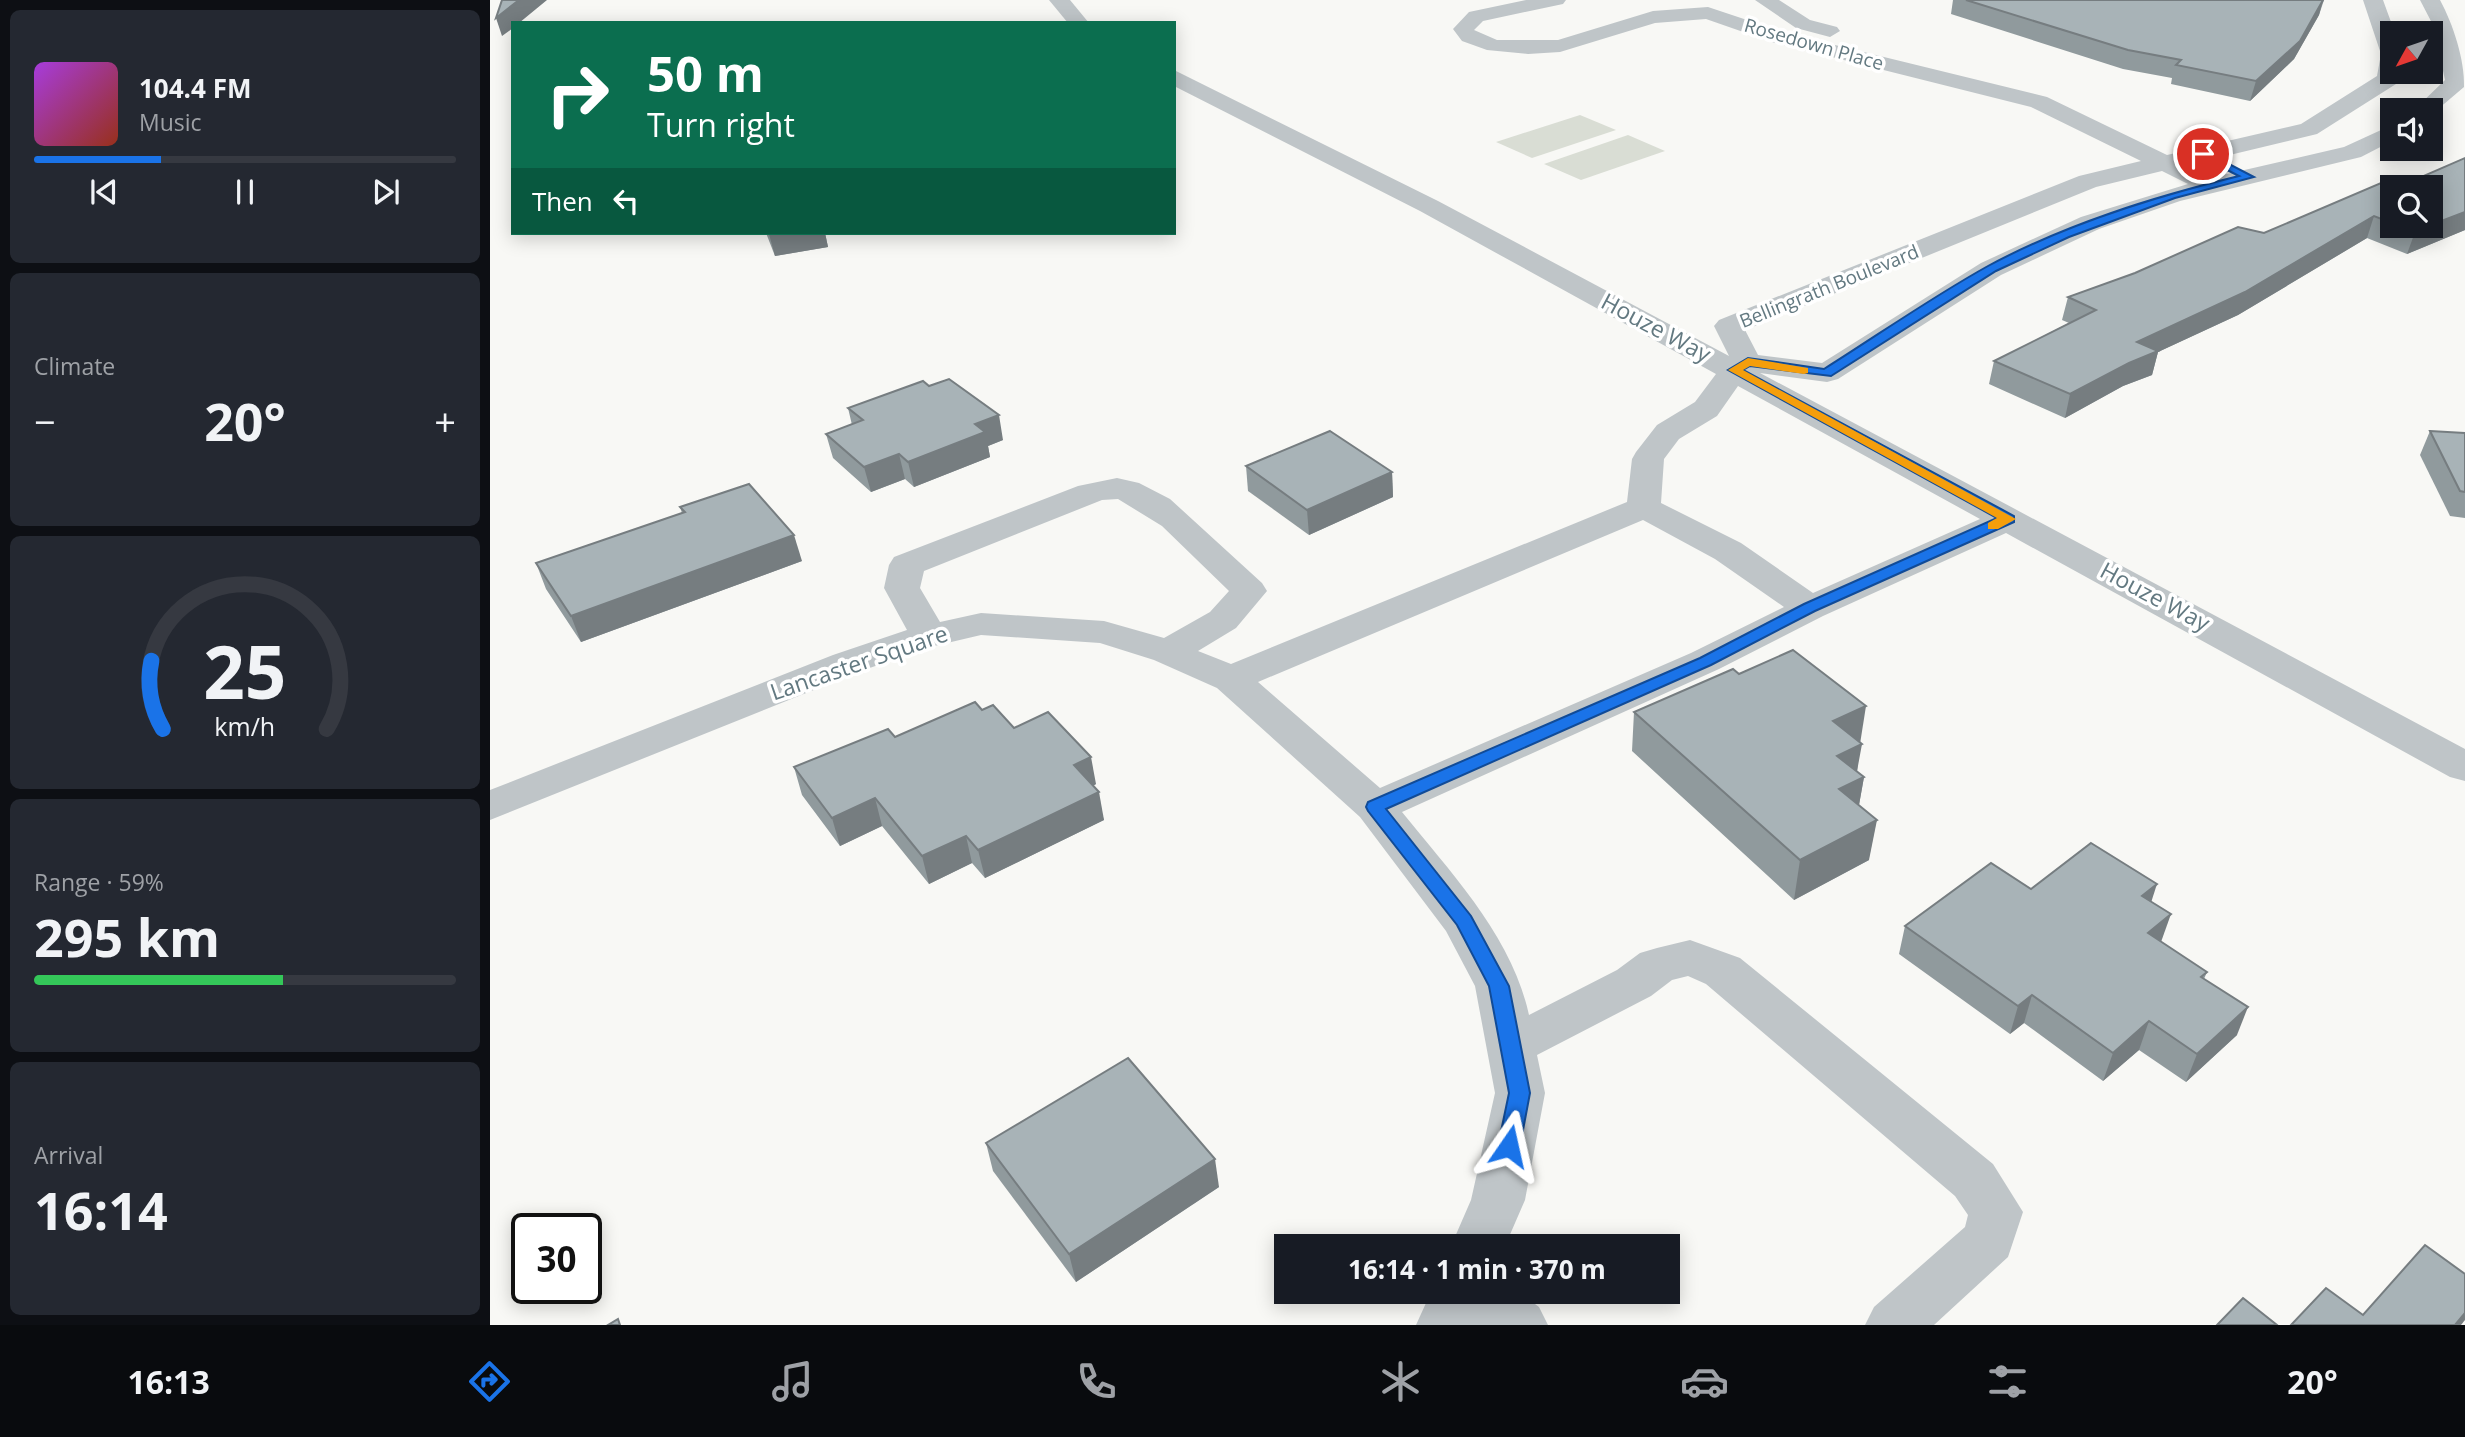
<!DOCTYPE html>
<meta charset="utf-8">
<style>
:root{--surface:#171b24;--page:#242831;--text:#f1f3f6;--muted:#9ea1a6;--line:#363941;--accent:#1a73e8}
body{margin:0;font-family:"Open Sans",sans-serif;background:var(--page);color:var(--text);height:100vh;display:flex;flex-direction:column;font-size:26px;white-space:nowrap}
*{box-sizing:border-box;margin:0}
p{font-size:23px;color:var(--muted)}
.icon{flex:none;width:38px;height:38px;fill:none;stroke:currentColor;stroke-width:2;stroke-linecap:round;stroke-linejoin:round}
.map{position:relative;flex:1;overflow:hidden}
.side{display:flex;flex-direction:column;gap:10px;padding:10px;background:#0d0f14;width:490px}
.side>*{flex:none}
.hud{position:absolute;left:21px;top:21px;width:665px;height:214px;border-radius:0px;box-shadow:0 4px 18px #0003;background:#0b6e4f;color:#fff;overflow:hidden}
.needle{width:46px;rotate:230deg}
.fabs{position:absolute;left:1890px;top:21px;display:grid;gap:14px}
.fabs a{display:grid;place-items:center;width:63px;height:63px;border-radius:0px;background:var(--surface);box-shadow:0 4px 18px #0003;font-size:35px}
.speed{position:absolute;left:21px;top:1213px;display:flex;gap:14px;font-size:35px;font-weight:700;text-align:center}
.speed>*{display:grid;place-content:center;width:91px;height:91px;border-radius:50%;background:var(--surface);box-shadow:0 4px 18px #0003;line-height:1}
.speed .limit{border:4px solid #111;border-radius:10px;background:#fff;color:#111}
.pin{position:absolute;display:grid;place-items:center;width:60px;height:60px;color:#fff;margin:-30px;border:4px solid #fff;border-radius:50%;box-shadow:0 2px 7px #0007}
.me{position:absolute;width:77px;margin:-38px;rotate:11deg;stroke-linejoin:round;filter:drop-shadow(0 0 5px #0008)}
.turn{display:flex;align-items:center;gap:24px;height:147px;padding:0 21px;font-size:32px}
.turn .icon{width:91px;height:91px;stroke-width:2.5}
.turn b{display:block;font-size:49px;line-height:60px}
.then{display:flex;align-items:center;height:66px;padding:0 21px;background:#0003;gap:14px;font-size:26px}
.big{font-size:52px;font-weight:700;line-height:1.1}
.side .card{flex:1;display:flex;flex-direction:column;justify-content:center;gap:10px;min-width:0;padding:0 24px;border-radius:10px;background:var(--page)}
.side .dial{align-items:center;gap:0}
.dial svg{height:182px;overflow:visible;fill:none;stroke:var(--line);stroke-width:7;stroke-linecap:round;text-anchor:middle}
.dial text{fill:var(--text);stroke:none}
.song{display:flex;align-items:center;gap:21px}
.cover{width:84px;height:84px;border-radius:10px;background:linear-gradient(135deg,hsl(280 70% 55%),hsl(10 70% 35%))}
.played{height:7px;border-radius:4px;background:linear-gradient(90deg,var(--accent) 30%,var(--line) 30%)}
.keys{display:flex;justify-content:space-around;direction:ltr}
.heat{display:flex;justify-content:space-between;align-items:center;font-size:38px;direction:ltr}
.charge{height:10px;border-radius:5px;background:linear-gradient(90deg,#34c759 59%,var(--line) 0)}
.trip{position:absolute;left:784px;top:1234px;width:406px;height:70px;border-radius:0px;background:var(--surface);box-shadow:0 4px 18px #0003;font-weight:700;line-height:70px;text-align:center}
.menu{display:flex;height:112px;justify-content:space-around;align-items:center;background:#090b0e;color:var(--muted)}
.menu .icon{width:49px;height:49px}
.menu .selected{color:var(--accent)}
.menu b{font-size:32px;color:var(--text)}
main{display:flex;flex:1;min-height:0}
.map>svg:first-child{display:block}
.green{fill:#d9ddd4}
.lines{fill:none;stroke-linecap:round;stroke-linejoin:round}
.minor{fill:#bfc5c8;fill-rule:evenodd}
.wall{fill:#909a9d;fill-rule:evenodd}
.shaded-wall{fill:#767d80}
.building{fill:#a8b3b7;stroke:#767d80;stroke-width:2}
.route{fill:#1a73e8;stroke:#114b97;stroke-width:2}
.slow{fill:#f59e0b}
.labels{text-anchor:middle;stroke-width:7;stroke-linejoin:round;paint-order:stroke}
.far-street-label{font-size:19px;fill:#637981;stroke:#fff}
.street-label{font-size:23px;fill:#637981;stroke:#fff}
</style>
<main>
<section class="side">
<div class="card">
<div class="song"><i class="cover"></i><div><b>104.4 FM</b><p>Music</p></div></div>
<div class="played"></div>
<div class="keys"><svg class="icon" aria-label="previous" viewBox="0 0 24 24"><path d="M18 5L8 12l10 7zM5 5v14"/></svg><svg class="icon" aria-label="pause" viewBox="0 0 24 24"><path d="M8 5v14M16 5v14"/></svg><svg class="icon" aria-label="next" viewBox="0 0 24 24"><path d="M6 5l10 7-10 7zM19 5v14"/></svg></div>
</div>
<div class="card"><p>Climate</p>
<div class="heat"><a>−</a><b class="big">20°</b><a>+</a></div>
</div>
<div class="card dial"><svg viewBox="0 0 100 80">
<path d="M14 69A42 42 0 1 1 86 69"/>
<path d="M14 69A42 42 0 0 1 9 39" stroke="#1a73e8"/>
<text x="50" y="56" font-size="32" font-weight="700">25</text>
<text x="50" y="72" font-size="11">km/h</text>
</svg></div>
<div class="card"><p>Range · 59%</p><b class="big">295 km</b><div class="charge"></div></div>
<div class="card"><p>Arrival</p><b class="big">16:14</b></div>
</section>
<div class="map">
<svg width="1975" height="1325" viewBox="0 0 1975 1325">
<rect width="100%" height="100%" fill="#f8f8f5"/>
<g class="green">
<polygon points="1090,115 1126,130 1042,158 1006,142"/>
<polygon points="1138,135 1175,151 1091,180 1054,164"/>
</g>
<g class="lines">
<g class="minor">
<polygon points="559,0 580,0 599,23 578,23"/>
<path d="M 1036,0 L 1076,0 L 1073,4 L 993,21 L 984,30 L 1007,40 L 1068,40 L 1163,11 L 1218,7 L 1296,33 L 1557,97 L 1677,155 L 1811,124 L 1887,76 L 1891,54 L 1873,0 L 1893,0 L 1905,33 L 1902,33 L 1902,72 L 1910,72 L 1906,84 L 1827,134 L 1698,165 L 1724,177 L 1854,147 L 1902,125 L 1902,141 L 1871,157 L 1690,201 L 1609,229 L 1511,275 L 1348,379 L 1337,382 L 1270,373 L 1975,749 L 1975,781 L 1960,777 L 1516,533 L 1333,616 L 1229,669 L 912,812 C 961,873 1022,936 1039,1015 L 1127,970 L 1150,953 L 1167,948 L 1200,940 L 1250,958 L 1503,1164 L 1533,1212 L 1518,1257 L 1444,1325 L 1375,1325 L 1384,1307 L 1475,1227 L 1478,1215 L 1465,1196 L 1216,984 L 1198,976 L 1182,980 L 1161,996 L 1047,1055 L 1055,1093 L 1035,1200 L 1015,1246 L 961,1246 L 981,1200 L 1005,1093 L 985,986 L 956,931 L 870,817 L 727,688 L 664,660 L 610,643 L 491,635 L 440,647 L 371,671 L 0,820 L 0,790 L 343,655 L 417,630 L 394,588 L 399,565 L 404,557 L 588,486 L 627,478 L 649,483 L 680,499 L 772,583 L 777,591 L 746,628 L 708,651 L 741,664 L 1137,502 L 1142,459 L 1146,452 L 1167,425 L 1205,402 L 1226,374 L 930,211 L 684,86 L 684,70 L 948,201 L 1239,356 L 1224,326 L 1229,320 L 1589,176 L 1651,161 L 1541,107 L 1282,42 L 1216,19 L 1165,23 L 1070,52 L 1038,54 L 997,50 L 972,41 L 963,29 L 979,12 ZM 1672,171 L 1698,184 L 1591,217 L 1491,263 L 1332,363 L 1268,355 L 1255,330 L 1606,187 ZM 1248,386 L 1490,519 L 1323,593 L 1251,543 L 1171,503 L 1174,459 L 1189,439 L 1227,416 ZM 628,499 L 672,526 L 739,591 L 720,612 L 674,638 L 614,621 L 491,613 L 450,622 L 430,588 L 434,571 L 612,500 ZM 1153,520 L 1225,559 L 1294,607 L 1201,653 L 890,788 L 768,682 Z"/>
<polygon points="1265,0 1289,0 1320,20 1347,27 1350,31 1340,37 1306,28"/>
<path d="M 1930,0 L 1950,0 C 1963,24 1975,60 1974,87 L 1941,115 L 1941,110 L 1924,110 L 1955,80 L 1943,25 Z"/>
<polygon points="941,1292 1029,1292 1049,1307 1058,1325 926,1325"/>
</g>
</g>
<g class="wall">
<polygon points="1463,0 1834,0 1829,15 1804,59 1760,101 1681,84 1682,78 1633,69 1461,14"/>
<path d="M 1975,158 L 1975,230 L 1917,254 L 1877,238 L 1748,315 L 1668,352 L 1662,375 L 1633,386 L 1575,418 L 1499,384 L 1504,361 L 1579,323 L 1572,320 L 1578,297 L 1645,273 L 1748,227 L 1774,233 L 1905,177 L 1920,182 ZM 1902,187 L 1941,187 L 1941,226 L 1902,226 Z"/>
<polygon points="276,233 335,233 338,247 285,256"/>
<polygon points="439,386 513,440 498,446 500,457 424,487 415,479 381,492 343,458 336,434 362,425 358,408"/>
<polygon points="1940,431 1975,433 1975,518 1960,516 1930,455"/>
<polygon points="756,466 902,472 903,497 819,535 758,491"/>
<polygon points="190,507 312,561 91,642 56,589 46,563 192,513"/>
<polygon points="1249,674 1370,743 1367,772 1374,777 1369,805 1379,860 1304,900 1142,751 1144,712"/>
<polygon points="492,710 524,728 606,784 603,786 614,820 495,878 482,863 439,884 392,826 350,846 312,795 304,767"/>
<polygon points="1541,889 1661,902 1671,942 1717,972 1714,979 1747,1035 1696,1082 1649,1050 1613,1081 1534,1023 1520,1034 1409,954 1415,926"/>
<polygon points="496,1143 729,1187 586,1282 503,1171"/>
</g>
<g class="shaded-wall">
<polygon points="29,0 57,0 29,23 23,23 23,28 12,36 6,18"/>
<polygon points="1833,0 1829,15 1804,59 1760,101 1766,81"/>
<polygon points="1975,212 1975,230 1917,254 1925,232"/>
<polygon points="1884,216 1877,238 1748,315 1668,352 1662,375 1633,386 1575,418 1580,394 1647,342"/>
<polygon points="289,233 335,233 338,247 285,256 279,234"/>
<polygon points="509,415 513,440 498,446 500,457 424,487 418,462 485,424"/>
<polygon points="409,454 415,479 381,492 374,467"/>
<polygon points="902,472 903,497 819,535 817,510"/>
<polygon points="304,535 312,561 91,642 81,616"/>
<polygon points="1376,706 1370,744 1343,721"/>
<polygon points="1372,744 1365,782 1374,777 1367,816 1340,795 1347,756"/>
<polygon points="601,757 606,784 589,793 584,765"/>
<polygon points="609,792 614,820 495,878 488,850"/>
<polygon points="385,798 392,826 350,846 342,818"/>
<polygon points="1387,820 1379,860 1304,900 1310,860"/>
<polygon points="476,836 482,863 439,884 432,856"/>
<polygon points="1667,884 1658,912 1652,896"/>
<polygon points="1681,914 1671,942 1658,933"/>
<polygon points="1542,995 1534,1023 1520,1034 1528,1006"/>
<polygon points="1758,1007 1747,1035 1696,1082 1707,1054"/>
<polygon points="1659,1021 1649,1050 1613,1081 1623,1053"/>
<polygon points="725,1159 729,1187 586,1282 579,1254"/>
<polygon points="1975,1313 1975,1320 1971,1325 1965,1325"/>
</g>
<g class="building">
<polygon points="12,0 29,0 6,18"/>
<polygon points="1476,0 1833,0 1810,41 1766,81 1686,65 1691,60 1638,50"/>
<polygon points="1975,158 1975,212 1941,225 1941,187 1902,187 1902,223 1884,216 1755,292 1647,342 1668,351 1639,363 1580,394 1504,361 1606,310 1578,297 1645,273 1748,227 1774,233 1905,177 1920,182"/>
<polygon points="1909,226 1940,226 1925,232"/>
<polygon points="459,379 509,415 485,424 495,432 418,462 409,454 374,467 336,434 373,420 358,408 433,381 439,386"/>
<polygon points="840,431 902,472 817,510 756,466"/>
<polygon points="1940,431 1975,433 1975,492 1970,491"/>
<polygon points="259,484 304,535 81,616 46,563 195,512 190,507"/>
<polygon points="1303,650 1376,706 1343,721 1372,744 1347,756 1374,777 1349,789 1387,820 1310,860 1144,712 1243,669 1249,674"/>
<polygon points="485,702 492,710 503,705 524,728 558,712 601,757 584,765 609,792 488,850 476,836 432,856 385,798 342,818 304,767 398,729 405,737"/>
<polygon points="1601,843 1667,884 1652,896 1681,914 1658,933 1717,972 1711,977 1758,1007 1707,1054 1659,1021 1623,1053 1542,995 1528,1006 1415,926 1501,863 1541,889"/>
<polygon points="638,1058 725,1159 579,1254 496,1143"/>
<polygon points="1935,1245 1975,1274 1975,1313 1965,1325 1801,1325 1836,1288 1873,1315"/>
<polygon points="1753,1298 1787,1325 1727,1325"/>
<polygon points="128,1319 130,1325 118,1325"/>
</g>
<path class="route" d="M 1709,152 L 1716,152 L 1764,177 L 1685,198 L 1579,237 L 1506,271 L 1341,376 L 1260,366 L 1253,370 L 1524,516 L 1524,522 L 1325,611 L 1221,665 L 896,809 L 981,916 L 1019,986 L 1040,1093 L 1030,1146 L 1026,1153 L 1019,1155 L 1011,1153 L 1008,1146 L 1019,1093 L 999,986 L 967,925 L 878,811 L 876,807 L 878,802 L 1210,658 L 1314,604 L 1507,518 L 1238,370 L 1258,358 L 1334,369 C 1388,335 1442,297 1498,266 C 1576,224 1663,197 1749,176 L 1709,156 Z"/>
<polygon class="slow" points="1258,358 1318,368 1318,373 1314,374 1260,366 1253,370 1526,519 1508,529 1498,529 1498,523 1507,518 1238,370"/>
<g class="labels">
<g class="far-street-label">
<text transform="translate(1324 44) rotate(16)" y="7">Rosedown Place</text>
<text transform="translate(1339 286) rotate(-22)" y="7">Bellingrath Boulevard</text>
</g>
<g class="street-label">
<text transform="translate(1166 328) rotate(28)" y="8">Houze Way</text>
<text transform="translate(1665 597) rotate(28)" y="8">Houze Way</text>
<text transform="translate(369 663) rotate(-19)" y="8">Lancaster Square</text>
</g>
</g>
</svg>
<div class="fabs">
<a><svg class="needle" viewBox="-14 -14 28 28"><path d="M0-13l5 13h-10z" fill="#e53935"/><path d="M0 13l5-13h-10z" fill="#9ea1a6"/></svg></a>
<a><svg class="icon" aria-label="sound" viewBox="0 0 24 24"><path d="M4 9h4l5-4v14l-5-4H4zM17 9q2 3 0 6"/></svg></a>
<a><svg class="icon" aria-label="search" viewBox="0 0 24 24"><circle cx="10" cy="10" r="6"/><path d="M15 15l6 6"/></svg></a>
</div>
<div class="speed"><div class="limit">30</div></div>
<div class="pin" style="left:1713px;top:154px;background:#d93025"><svg class="icon" aria-label="arrive" viewBox="0 0 24 24"><path d="M6 21V4h12l-3 4 3 4H6"/></svg></div>
<svg class="me" style="left:1019px;top:1146px" viewBox="-20 -20 40 40"><path d="M0-17L14 15 0 8-14 15z" fill="#1a73e8" stroke="#fff" stroke-width="4"/></svg>
<div class="trip">16:14 · 1 min · 370 m</div>
<div class="hud">
<div class="turn"><svg class="icon" aria-label="right" viewBox="0 0 24 24"><path d="M7 20v-9h11M14 6l5 5-5 5"/></svg><div><b>50 m</b>Turn right</div></div>
<div class="then">Then<svg class="icon" aria-label="left" viewBox="0 0 24 24"><path d="M17 20v-9H6M10 6l-5 5 5 5"/></svg></div>
</div>
</div>
</main>
<nav class="menu">
<b>16:13</b>
<svg class="icon selected" aria-label="directions" viewBox="0 0 24 24"><path d="M12 3l9 9-9 9-9-9zM9 14v-3h6M13 9l2 2-2 2"/></svg>
<svg class="icon" aria-label="music" viewBox="0 0 24 24"><path d="M9 18V5l10-2v13"/><circle cx="6" cy="18" r="3"/><circle cx="16" cy="16" r="3"/></svg>
<svg class="icon" aria-label="phone" viewBox="0 0 24 24"><path d="M5 4h4l2 5-3 2q2 4 5 5l2-3 5 2v4C11 20 4 13 5 4z"/></svg>
<svg class="icon" aria-label="climate" viewBox="0 0 24 24"><path d="M12 3v18M4 7l16 10M4 17L20 7"/></svg>
<svg class="icon" aria-label="car" viewBox="0 0 24 24"><path d="M5 17H2v-5l4-1 3-4h7l3 4 3 1v5h-3M9 17h6M6 11h13"/><circle cx="7" cy="17" r="2"/><circle cx="17" cy="17" r="2"/></svg>
<svg class="icon" aria-label="filters" viewBox="0 0 24 24"><path d="M4 7h16M4 17h16"/><circle cx="9" cy="7" r="2"/><circle cx="15" cy="17" r="2"/></svg>
<b>20°</b>
</nav>
